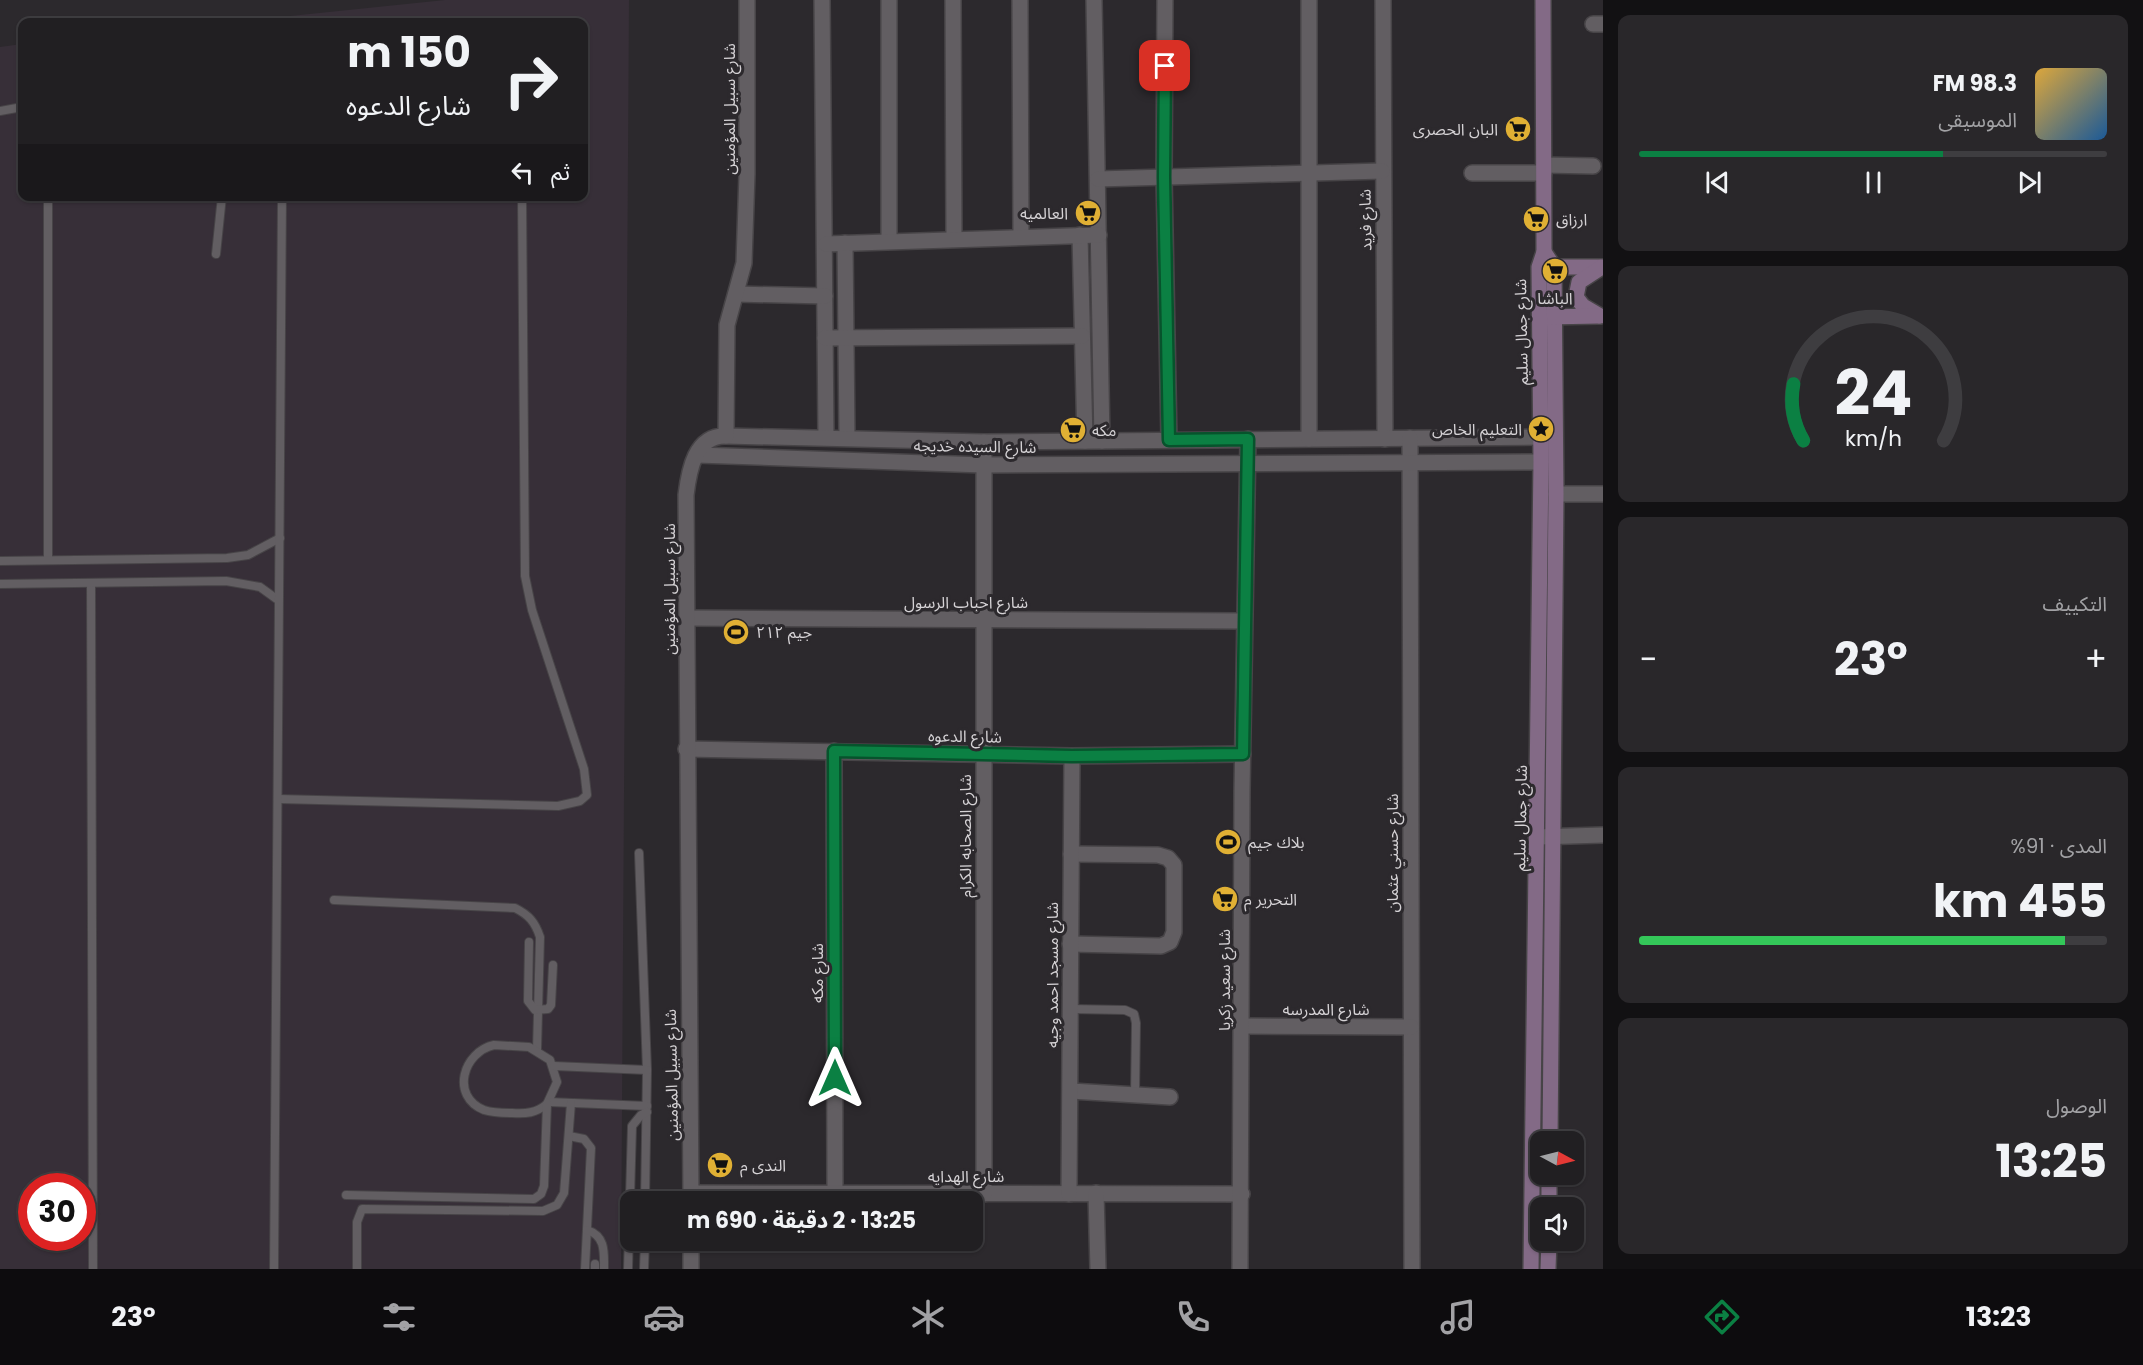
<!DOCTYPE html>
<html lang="ar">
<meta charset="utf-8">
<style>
:root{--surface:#211f22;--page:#29272a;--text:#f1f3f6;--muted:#a2a2a5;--line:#3e3d40;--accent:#0b8043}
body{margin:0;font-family:Poppins,"Noto Sans Arabic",sans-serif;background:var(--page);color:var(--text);direction:rtl;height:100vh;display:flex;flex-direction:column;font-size:22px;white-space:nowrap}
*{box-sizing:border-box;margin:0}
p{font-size:20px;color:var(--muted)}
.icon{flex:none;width:33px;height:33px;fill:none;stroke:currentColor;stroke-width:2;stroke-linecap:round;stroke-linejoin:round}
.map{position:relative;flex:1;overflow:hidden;direction:ltr}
.drawer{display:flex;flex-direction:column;gap:15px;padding:15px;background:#121113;width:540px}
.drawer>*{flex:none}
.top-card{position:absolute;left:18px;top:18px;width:570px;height:183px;border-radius:12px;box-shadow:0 2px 4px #0004,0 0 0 2px var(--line);direction:rtl;background:#211f22;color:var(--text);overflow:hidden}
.needle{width:39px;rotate:97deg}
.buttons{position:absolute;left:1530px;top:1131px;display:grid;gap:12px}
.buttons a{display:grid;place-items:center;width:54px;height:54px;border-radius:12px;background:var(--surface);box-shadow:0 2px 4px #0004,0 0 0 2px var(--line);font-size:30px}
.speed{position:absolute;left:18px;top:1173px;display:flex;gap:12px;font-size:30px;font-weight:700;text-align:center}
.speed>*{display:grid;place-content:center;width:78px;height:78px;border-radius:50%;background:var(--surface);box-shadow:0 2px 4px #0004,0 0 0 2px var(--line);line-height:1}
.speed .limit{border:9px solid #d22;background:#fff;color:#111}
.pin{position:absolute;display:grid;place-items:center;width:51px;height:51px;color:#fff;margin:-26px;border-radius:12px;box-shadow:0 3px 9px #0006}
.me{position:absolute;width:66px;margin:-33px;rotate:0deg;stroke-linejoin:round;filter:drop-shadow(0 0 4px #0008)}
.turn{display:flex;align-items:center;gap:21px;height:126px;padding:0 18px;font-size:27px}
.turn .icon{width:78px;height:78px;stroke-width:2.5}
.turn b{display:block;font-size:42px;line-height:51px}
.then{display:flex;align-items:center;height:57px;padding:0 18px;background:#0003;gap:12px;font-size:22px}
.big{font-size:45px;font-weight:700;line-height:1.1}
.drawer .widget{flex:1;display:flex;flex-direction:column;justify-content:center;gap:9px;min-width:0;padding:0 21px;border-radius:12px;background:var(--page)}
.drawer .dial{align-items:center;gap:0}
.dial svg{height:156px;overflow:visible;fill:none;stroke:var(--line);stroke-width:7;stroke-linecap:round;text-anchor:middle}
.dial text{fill:var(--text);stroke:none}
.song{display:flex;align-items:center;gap:18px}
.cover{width:72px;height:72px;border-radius:9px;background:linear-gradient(135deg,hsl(40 70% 55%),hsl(210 70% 35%))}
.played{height:6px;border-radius:3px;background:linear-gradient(90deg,var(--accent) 65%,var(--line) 65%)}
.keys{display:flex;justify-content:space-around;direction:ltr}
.heat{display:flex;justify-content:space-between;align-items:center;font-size:33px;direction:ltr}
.charge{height:9px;border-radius:4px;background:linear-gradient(90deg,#34c759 91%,var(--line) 0)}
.trip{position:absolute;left:620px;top:1191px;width:363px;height:60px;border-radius:12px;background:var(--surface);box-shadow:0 2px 4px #0004,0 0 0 2px var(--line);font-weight:700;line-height:60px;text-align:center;direction:rtl}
.tabs{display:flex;height:96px;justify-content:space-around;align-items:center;background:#0d0c0e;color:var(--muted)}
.tabs .icon{width:42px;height:42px}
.tabs .current{color:var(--accent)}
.tabs b{font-size:27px;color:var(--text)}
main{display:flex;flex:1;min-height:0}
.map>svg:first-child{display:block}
.built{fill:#372f38;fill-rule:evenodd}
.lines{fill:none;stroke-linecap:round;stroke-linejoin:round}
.lane-casing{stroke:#474447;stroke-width:10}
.street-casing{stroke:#474447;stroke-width:18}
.secondary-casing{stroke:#474447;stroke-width:18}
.lane{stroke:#625e62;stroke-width:8}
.street{stroke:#625e62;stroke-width:15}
.secondary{stroke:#836a86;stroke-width:15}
.route-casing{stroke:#07532c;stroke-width:15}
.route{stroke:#0b8043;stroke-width:10}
.labels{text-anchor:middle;stroke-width:6;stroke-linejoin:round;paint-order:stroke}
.street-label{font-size:16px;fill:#d5d2d5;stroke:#2c292d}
.poi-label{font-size:16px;fill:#d5d2d5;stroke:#2c292d;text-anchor:start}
</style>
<main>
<section class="drawer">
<div class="widget">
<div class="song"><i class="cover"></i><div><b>98.3 FM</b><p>الموسيقى</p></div></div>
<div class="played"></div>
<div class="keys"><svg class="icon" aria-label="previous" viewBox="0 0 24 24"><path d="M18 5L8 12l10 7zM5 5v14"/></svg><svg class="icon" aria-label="pause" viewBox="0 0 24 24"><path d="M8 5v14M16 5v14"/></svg><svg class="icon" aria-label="next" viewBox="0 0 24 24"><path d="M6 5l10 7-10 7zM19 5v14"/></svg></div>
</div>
<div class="widget dial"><svg viewBox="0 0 100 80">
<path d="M14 69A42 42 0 1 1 86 69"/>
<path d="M14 69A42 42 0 0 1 9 40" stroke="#0b8043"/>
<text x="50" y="56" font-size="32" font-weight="700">24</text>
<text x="50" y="72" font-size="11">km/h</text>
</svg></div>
<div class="widget"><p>التكييف</p>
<div class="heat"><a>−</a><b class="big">23°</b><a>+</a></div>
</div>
<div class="widget"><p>المدى · 91%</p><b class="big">455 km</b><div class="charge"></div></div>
<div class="widget"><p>الوصول</p><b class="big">13:25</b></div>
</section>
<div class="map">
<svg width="1603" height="1269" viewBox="0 0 1603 1269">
<rect width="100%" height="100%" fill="#2c292d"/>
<path class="built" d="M 445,0 L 629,0 L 621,1269 L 0,1269 L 0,47 L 22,44 L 22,196 L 584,196 L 584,22 L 231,22 ZM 32,1186 L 82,1186 L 82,1238 L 32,1238 Z"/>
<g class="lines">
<defs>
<g id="lane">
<polyline points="0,111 22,107"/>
<polyline points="48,196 48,560"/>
<polyline points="216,254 222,196"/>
<polyline points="0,561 227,558 248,555 280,538"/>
<polyline points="91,583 93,1269"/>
<polyline points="0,584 226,581 260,587 278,600"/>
<polyline points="278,799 558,806 580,801 587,795 584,769 532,610 525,576 522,196"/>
<polyline points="639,853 647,1070 645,1202"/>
<path d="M 334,900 L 515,908 C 529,915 535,922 540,937 L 537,1050"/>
<polyline points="529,942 528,1001 535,1010 548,1009 551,1005 553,965"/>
<polyline points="1070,1009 1125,1010 1134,1014 1136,1023 1135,1095"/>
<path d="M 494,1045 L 529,1047 L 550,1060 L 557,1082 L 547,1104 C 536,1113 526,1114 512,1113 C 503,1113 493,1113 484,1110 C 450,1096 463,1052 494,1045 Z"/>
<polyline points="554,1066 647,1070"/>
<polyline points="549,1102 647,1106"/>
<polyline points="569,1136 584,1139 591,1148 585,1269"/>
<polyline points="346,1195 534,1199 541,1194 544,1186 547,1104"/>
<path d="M 587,1230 C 606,1236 604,1253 604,1269"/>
<polyline points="274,1269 282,196"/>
<polyline points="357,1269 357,1222 362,1209 543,1211 557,1205 564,1193 571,1103"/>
<polyline points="595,1269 595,1264"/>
<polyline points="628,1269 632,1126 641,1115 647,1112"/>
<polyline points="644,1269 645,1240"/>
</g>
<g id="street">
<polyline points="822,0 826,437"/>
<polyline points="953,0 954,239"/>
<polyline points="1020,0 1021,237"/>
<polyline points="1094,0 1102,441"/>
<polyline points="1165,0 1164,177 1169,439"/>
<polyline points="1383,0 1385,439"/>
<polyline points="1593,24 1603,24"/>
<polyline points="1544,165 1593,166"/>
<polyline points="1472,173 1544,173"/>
<polyline points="1098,179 1382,171"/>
<polyline points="1080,235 1085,441"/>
<polyline points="889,241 889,0"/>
<polyline points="845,243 847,437"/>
<polyline points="826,244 1099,235"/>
<polyline points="736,294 825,296"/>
<polyline points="825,338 1082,336"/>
<polyline points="726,436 984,442 1541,437"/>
<polyline points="1410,438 1412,1269"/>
<polyline points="1309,439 1309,0"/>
<polyline points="697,455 983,465 1541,462"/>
<polyline points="1556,494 1603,494"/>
<polyline points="687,618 1244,621"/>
<polyline points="686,749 1072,756 1243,754"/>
<polyline points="834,751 835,1195"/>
<polyline points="1538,837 1603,835"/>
<polyline points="1070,944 1161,946 1170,942 1174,932 1174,865 1168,858 1158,855 1071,854"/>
<polyline points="1242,1026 1411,1027"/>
<polyline points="1071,1091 1170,1097"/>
<polyline points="691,1193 1242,1194"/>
<polyline points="1096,1193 1098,1269"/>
<polyline points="984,1194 984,442"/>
<polyline points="1069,1194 1072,756"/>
<path d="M 691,1202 L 686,495 C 689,470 695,435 726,436 L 727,325 L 744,263 L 747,174 L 747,0"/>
<polyline points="691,1240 691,1269"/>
<polyline points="1240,1269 1242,791 1248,439"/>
</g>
<g id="secondary">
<polyline points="1544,252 1554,267 1556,494 1550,1142"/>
<polyline points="1546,267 1600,267"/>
<polyline points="1600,316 1583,306 1576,297 1579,282 1602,267"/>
<polyline points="1545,317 1599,316"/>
<polyline points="1549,1208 1549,1174"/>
<polyline points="1531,1269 1541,462 1539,267 1544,252 1543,0"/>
<polyline points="1548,1269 1549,1240"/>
</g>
</defs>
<use href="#lane" class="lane-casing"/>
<use href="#street" class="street-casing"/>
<use href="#secondary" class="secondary-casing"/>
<use href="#lane" class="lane"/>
<use href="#street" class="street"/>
<use href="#secondary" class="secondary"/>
</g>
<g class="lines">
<defs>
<polyline id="route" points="835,1078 834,751 1072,756 1243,754 1248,439 1169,440 1164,177 1165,66"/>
</defs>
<use href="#route" class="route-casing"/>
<use href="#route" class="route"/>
</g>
<defs>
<symbol id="supermarket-disc" viewBox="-11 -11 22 22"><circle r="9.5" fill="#e0b034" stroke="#2c292d"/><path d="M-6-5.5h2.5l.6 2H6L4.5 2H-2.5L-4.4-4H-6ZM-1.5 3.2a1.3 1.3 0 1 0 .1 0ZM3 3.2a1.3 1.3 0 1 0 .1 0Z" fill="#111"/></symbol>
<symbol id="sight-disc" viewBox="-11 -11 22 22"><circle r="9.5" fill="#e0b034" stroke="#2c292d"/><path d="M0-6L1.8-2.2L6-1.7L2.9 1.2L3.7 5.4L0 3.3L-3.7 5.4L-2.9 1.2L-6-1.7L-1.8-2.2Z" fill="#111"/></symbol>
<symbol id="stadium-disc" viewBox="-11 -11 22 22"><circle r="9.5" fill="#e0b034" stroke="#2c292d"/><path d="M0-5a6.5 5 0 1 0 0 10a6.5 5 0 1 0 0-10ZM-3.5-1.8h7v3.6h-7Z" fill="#111"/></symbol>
</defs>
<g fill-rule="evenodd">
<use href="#supermarket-disc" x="1503" y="114" width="30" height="30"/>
<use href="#supermarket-disc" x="1073" y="198" width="30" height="30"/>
<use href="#supermarket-disc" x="1521" y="204" width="30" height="30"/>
<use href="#supermarket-disc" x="1540" y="256" width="30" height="30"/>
<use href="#sight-disc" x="1526" y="414" width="30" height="30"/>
<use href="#supermarket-disc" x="1058" y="415" width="30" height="30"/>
<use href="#stadium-disc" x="721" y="617" width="30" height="30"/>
<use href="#stadium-disc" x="1213" y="827" width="30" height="30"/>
<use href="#supermarket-disc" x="1210" y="884" width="30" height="30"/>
<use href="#supermarket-disc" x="705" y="1150" width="30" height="30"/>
</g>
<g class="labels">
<g class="street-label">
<text transform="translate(729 109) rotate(-90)" y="6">شارع سبيل المؤمنين</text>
<text transform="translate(1365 220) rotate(-91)" y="6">شارع فريد</text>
<text transform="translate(1521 332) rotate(-91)" y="6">شارع جمال سليم</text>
<text transform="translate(975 446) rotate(1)" y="6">شارع السيده خديجه</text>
<text transform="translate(669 589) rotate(-90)" y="6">شارع سبيل المؤمنين</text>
<text x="966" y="608">شارع احباب الرسول</text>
<text transform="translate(965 736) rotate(1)" y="6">شارع الدعوه</text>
<text transform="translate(1520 818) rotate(-89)" y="6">شارع جمال سليم</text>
<text transform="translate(965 836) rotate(-90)" y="6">شارع الصحابه الكرام</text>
<text transform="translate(1392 853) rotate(-90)" y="6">شارع حسني عثمان</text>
<text transform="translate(817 973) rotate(-90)" y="6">شارع مكه</text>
<text transform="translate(1052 975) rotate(-90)" y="6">شارع مسجد احمد وجيه</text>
<text transform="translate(1224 980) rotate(-90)" y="6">شارع سعيد زكريا</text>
<text x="1326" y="1015">شارع المدرسه</text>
<text transform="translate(671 1075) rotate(-91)" y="6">شارع سبيل المؤمنين</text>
<text x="966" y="1182">شارع الهدايه</text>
</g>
<g class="poi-label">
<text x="1498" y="135" text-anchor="end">البان الحصرى</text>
<text x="1068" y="219" text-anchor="end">العالميه</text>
<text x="1556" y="225">ارزاق</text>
<text x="1555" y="304" text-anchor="middle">الباشا</text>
<text x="1522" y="435" text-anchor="end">التعليم الخاص</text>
<text x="1092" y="436">مكه</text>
<text x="756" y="638">جيم ٢١٢</text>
<text x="1248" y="848">بلاك جيم</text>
<text x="1244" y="905">التحرير م</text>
<text x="740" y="1171">الندى م</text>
</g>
</g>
</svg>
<div class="buttons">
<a><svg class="needle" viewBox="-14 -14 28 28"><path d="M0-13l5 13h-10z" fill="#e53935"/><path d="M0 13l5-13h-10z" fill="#a2a2a5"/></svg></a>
<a><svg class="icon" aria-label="sound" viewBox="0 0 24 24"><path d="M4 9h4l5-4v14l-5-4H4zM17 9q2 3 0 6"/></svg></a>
</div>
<div class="speed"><div class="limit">30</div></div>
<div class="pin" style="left:1165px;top:66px;background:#d93025"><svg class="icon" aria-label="arrive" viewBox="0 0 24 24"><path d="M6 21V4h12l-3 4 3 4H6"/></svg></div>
<svg class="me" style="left:835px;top:1078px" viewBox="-20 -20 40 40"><path d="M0-17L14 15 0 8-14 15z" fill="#0b8043" stroke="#fff" stroke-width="4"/></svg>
<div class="trip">13:25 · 2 دقيقة · 690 m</div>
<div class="top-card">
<div class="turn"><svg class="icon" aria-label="right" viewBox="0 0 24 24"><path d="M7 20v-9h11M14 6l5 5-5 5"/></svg><div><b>150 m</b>شارع الدعوه</div></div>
<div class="then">ثم<svg class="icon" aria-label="left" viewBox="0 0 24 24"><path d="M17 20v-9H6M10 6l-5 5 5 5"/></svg></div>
</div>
</div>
</main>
<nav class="tabs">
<b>13:23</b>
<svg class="icon current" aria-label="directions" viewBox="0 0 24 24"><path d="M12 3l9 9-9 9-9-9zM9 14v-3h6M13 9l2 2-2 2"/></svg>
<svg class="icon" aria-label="music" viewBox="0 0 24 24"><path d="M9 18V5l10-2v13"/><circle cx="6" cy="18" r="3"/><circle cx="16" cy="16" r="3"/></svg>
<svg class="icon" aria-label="phone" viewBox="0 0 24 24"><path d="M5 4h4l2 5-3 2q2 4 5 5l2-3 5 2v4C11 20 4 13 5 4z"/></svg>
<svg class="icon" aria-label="climate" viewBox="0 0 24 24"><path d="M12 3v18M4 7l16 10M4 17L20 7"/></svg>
<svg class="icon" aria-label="car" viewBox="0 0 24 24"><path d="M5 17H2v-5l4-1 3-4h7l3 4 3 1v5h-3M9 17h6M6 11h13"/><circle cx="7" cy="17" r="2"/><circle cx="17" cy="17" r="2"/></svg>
<svg class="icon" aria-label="filters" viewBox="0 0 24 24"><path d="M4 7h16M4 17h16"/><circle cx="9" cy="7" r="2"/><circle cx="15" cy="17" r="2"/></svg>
<b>23°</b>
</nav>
